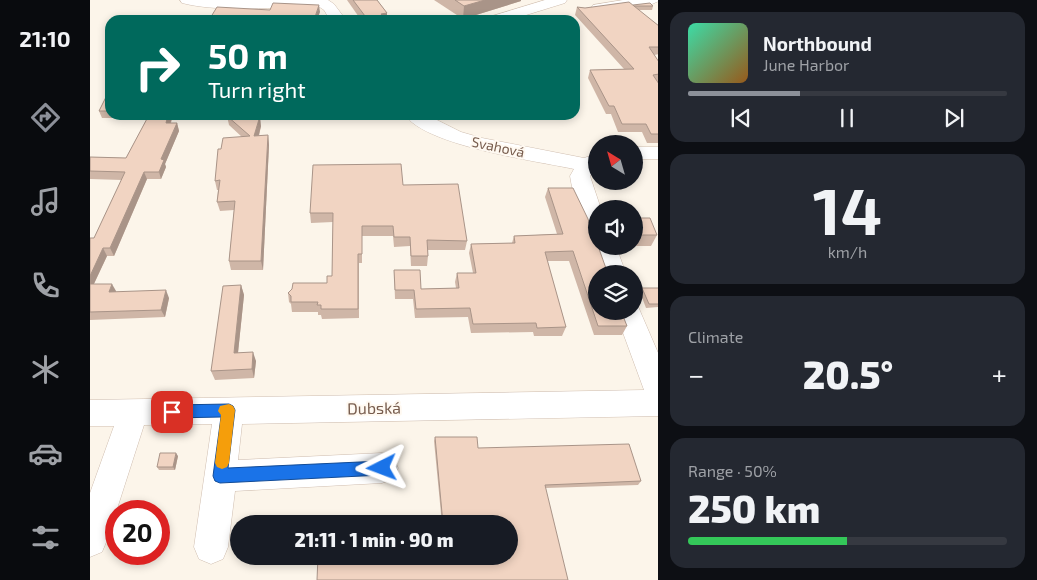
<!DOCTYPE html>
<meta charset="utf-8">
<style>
:root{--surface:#171b24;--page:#242831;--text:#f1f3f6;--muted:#9ea1a6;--line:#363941;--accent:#8c9099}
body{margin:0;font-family:"Exo 2",sans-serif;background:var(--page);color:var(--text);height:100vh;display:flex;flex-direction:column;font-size:19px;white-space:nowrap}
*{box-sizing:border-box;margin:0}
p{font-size:16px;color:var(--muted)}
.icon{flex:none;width:28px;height:28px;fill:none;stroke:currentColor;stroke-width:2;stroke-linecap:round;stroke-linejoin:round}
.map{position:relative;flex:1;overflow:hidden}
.panel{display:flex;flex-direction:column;gap:12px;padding:12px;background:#0d0f14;width:379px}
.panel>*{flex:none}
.top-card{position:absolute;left:15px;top:15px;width:475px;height:105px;border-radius:15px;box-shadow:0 2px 8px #0003;background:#00695c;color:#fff;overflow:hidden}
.needle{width:32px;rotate:323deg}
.buttons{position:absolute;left:498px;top:135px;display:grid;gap:10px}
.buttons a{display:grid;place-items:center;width:55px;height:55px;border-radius:50%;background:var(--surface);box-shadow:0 2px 8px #0003;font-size:25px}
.speed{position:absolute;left:15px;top:500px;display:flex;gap:10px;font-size:25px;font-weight:700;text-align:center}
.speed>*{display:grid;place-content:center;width:65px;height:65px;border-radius:50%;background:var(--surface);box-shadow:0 2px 8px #0003;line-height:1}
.speed .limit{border:8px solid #d22;background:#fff;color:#111}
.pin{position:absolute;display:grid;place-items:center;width:42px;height:42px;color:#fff;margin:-21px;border-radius:10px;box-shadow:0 2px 8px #0006}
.me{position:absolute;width:55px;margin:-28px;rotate:267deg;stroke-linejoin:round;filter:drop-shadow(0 0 4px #0008)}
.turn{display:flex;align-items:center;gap:18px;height:105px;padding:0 20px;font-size:22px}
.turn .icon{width:65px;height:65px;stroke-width:2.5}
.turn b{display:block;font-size:35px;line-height:42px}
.big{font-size:38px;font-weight:800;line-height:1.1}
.panel .tile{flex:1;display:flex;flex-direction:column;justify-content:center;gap:8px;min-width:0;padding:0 18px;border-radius:15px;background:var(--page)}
.panel .dial{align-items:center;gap:0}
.dial b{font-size:65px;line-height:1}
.song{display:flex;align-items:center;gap:15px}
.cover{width:60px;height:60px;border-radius:8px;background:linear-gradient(135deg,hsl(160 70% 55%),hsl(30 70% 35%))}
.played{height:5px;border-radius:2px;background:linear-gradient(90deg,var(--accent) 35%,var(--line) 35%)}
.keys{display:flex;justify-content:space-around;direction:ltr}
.heat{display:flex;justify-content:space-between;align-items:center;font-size:28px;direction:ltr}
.charge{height:8px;border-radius:4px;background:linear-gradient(90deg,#34c759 50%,var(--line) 0)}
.trip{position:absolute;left:140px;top:515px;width:288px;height:50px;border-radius:25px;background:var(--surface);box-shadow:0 2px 8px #0003;font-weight:800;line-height:50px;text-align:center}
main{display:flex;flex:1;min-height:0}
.tab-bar{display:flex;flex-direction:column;width:90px;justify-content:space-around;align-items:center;background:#090b0e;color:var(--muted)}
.tab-bar .icon{width:35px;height:35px}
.tab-bar .current{color:var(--accent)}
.tab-bar b{font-size:22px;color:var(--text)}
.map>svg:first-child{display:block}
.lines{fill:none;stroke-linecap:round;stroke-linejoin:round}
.minor-casing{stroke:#cfbdaf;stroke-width:1}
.minor{fill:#fff;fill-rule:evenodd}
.wall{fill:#cfb6a7}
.shaded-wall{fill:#a99488}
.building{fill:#f1d4c2;stroke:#a99488}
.route{fill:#1a73e8;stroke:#114b97}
.slow{fill:#f59e0b}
.labels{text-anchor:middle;stroke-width:4;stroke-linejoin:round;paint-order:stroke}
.far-street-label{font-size:14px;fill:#775c4d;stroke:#fff9f1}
.street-label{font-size:16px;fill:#775c4d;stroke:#fff9f1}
</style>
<main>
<nav class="tab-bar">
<b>21:10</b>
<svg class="icon current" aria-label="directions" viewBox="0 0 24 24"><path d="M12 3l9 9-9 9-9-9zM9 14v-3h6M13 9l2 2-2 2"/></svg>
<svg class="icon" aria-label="music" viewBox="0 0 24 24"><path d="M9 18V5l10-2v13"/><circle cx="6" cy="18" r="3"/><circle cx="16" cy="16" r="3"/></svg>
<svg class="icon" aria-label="phone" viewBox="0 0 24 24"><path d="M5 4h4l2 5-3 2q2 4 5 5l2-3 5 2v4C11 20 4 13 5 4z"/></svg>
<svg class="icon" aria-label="climate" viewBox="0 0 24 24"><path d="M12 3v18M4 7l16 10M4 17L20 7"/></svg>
<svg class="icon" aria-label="car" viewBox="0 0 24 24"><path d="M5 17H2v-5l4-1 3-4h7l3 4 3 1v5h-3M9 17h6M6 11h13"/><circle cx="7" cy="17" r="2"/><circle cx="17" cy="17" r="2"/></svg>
<svg class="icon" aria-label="filters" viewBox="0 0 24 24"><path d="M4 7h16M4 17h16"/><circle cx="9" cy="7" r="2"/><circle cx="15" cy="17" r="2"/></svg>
</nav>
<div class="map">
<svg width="569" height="580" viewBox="0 0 569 580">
<rect width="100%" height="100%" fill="#fcf5ea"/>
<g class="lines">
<defs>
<g id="minor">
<path d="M 90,0 L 238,0 L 244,4 L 256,20 L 240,20 L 234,10 L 228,6 C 188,7 130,13 92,3 Z"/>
<polygon points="455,0 477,0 475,3 420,20 396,20 399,17"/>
<polygon points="533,0 569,0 569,1 562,4 508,12 503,11 501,8 503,5"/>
<path d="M 315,115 L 337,115 L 371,132 L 392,138 L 494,158 L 506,154 L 506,168 L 500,176 L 511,209 L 506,209 L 506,234 L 498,232 C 488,215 483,194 480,176 L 484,169 C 447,161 336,146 315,115 Z"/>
<rect x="544" y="147" width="25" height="12"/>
<polygon points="506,240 506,246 526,246 536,274 512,274 502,246"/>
<polygon points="544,303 547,304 569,355 569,416 152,424 148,460 292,453 303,457 308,468 303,479 292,483 145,491 138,547 133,559 121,564 109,559 104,547 122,424 54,425 17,540 12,552 0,557 0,493 24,426 0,426 0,400 554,390 525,311 544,311"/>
</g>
</defs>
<use href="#minor" class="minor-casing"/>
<use href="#minor" class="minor"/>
</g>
<g class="wall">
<polygon points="257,0 287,0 297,13 297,20 271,20"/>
<polygon points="344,0 431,0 431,1 373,19"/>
<polygon points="543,5 563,6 562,10 548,10 569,26 569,54 564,55 569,62 569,82 567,82 569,84 569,143 557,143 552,132 528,132 521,114 516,114 498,78 500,70 534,69 485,15 487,7 495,8"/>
<polygon points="20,89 20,115 39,115 38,118 12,118 9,111"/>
<polygon points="59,115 83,115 81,123 87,123 89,131 75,164 76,167 71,179 57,179 24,256 17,256 4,284 26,291 26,292 79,298 75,317 0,320 0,238 4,238 32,180 0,179 0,157 36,158"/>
<polygon points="137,116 171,126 169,136 178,135 179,145 173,270 141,270 139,261 144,210 130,211 127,202 128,190 127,190 125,181 131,149 152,137 139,125"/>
<polygon points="313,185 377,241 375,250 338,250 338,256 337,266 321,266 320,246 304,247 303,236 272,236 272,263 269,263 269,318 232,319 231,315 228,315 228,312 202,312 201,304 199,302 198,293 202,289 237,283 242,276 243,222 221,223 220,213"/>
<polygon points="458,188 537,326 532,335 504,335 479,261 457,261 476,327 472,336 444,336 443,332 381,333 378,317 325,318 323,299 305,299 304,270 331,289 366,288 365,282 367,273 383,273 379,253 381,244 422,243 424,236 467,234 455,197"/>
<polygon points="544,218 567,235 561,246 544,246"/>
<polygon points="151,285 154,295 148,353 166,361 164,378 125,380 121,371"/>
<polygon points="552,288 569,288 569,307 556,308 550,292"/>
<polygon points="345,437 388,448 551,481 548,485 456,488 419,524 352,524 344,441"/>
<polygon points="88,456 85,470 69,470 67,467"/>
</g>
<g class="shaded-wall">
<polygon points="395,0 431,0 431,1 373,19 374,6"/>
<polygon points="229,5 230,12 227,20 224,20"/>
<polygon points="297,13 297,20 291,20 291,14"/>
<polygon points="78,115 83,115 78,130 76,123"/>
<polygon points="170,116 171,126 166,146 164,136"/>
<polygon points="87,123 89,131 75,164 76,167 71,179 69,172 71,159"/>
<polygon points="178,135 179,145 173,270 171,261"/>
<polygon points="54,172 57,179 24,256 20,248"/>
<polygon points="13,248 17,256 0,292 0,276"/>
<polygon points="22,284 26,291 23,300 19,292"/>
<polygon points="151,285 154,295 147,362 144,353"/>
<polygon points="76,290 79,298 75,317 71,310"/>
<polygon points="163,352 166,361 164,378 162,369"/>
<polygon points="86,453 88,456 85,470 83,467"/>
</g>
<g class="building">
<polygon points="263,0 287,0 297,13 291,14 296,20 278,20"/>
<polygon points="365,0 395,0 374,6"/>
<polygon points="539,2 569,26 569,47 559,47 569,62 569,74 563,75 569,84 569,134 561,134 556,124 532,124 524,106 519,106 500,70 544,69 487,7 495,8"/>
<polygon points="183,3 229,5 224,20 119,20 127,7 180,10"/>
<polygon points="560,3 563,6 544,6 543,5"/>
<polygon points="20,89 20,111 9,111"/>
<polygon points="59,115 78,115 76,123 87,123 71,159 74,160 69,172 54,172 20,248 13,248 0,276 0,238 4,238 35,172 0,171 0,157 36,158"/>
<polygon points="137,116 170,116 164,136 178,135 171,261 139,261 145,201 127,202 130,180 125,181 128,149 131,149 133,138 160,136"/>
<polygon points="311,164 313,185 368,184 377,241 337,240 338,256 321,256 320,237 304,237 303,226 272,226 272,254 268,254 268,309 231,309 231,305 227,305 228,302 201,302 201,296 198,293 202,289 203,283 237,283 237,276 242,276 243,213 220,213 223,165"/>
<polygon points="458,188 483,188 498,219 506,243 506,246 508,246 518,274 506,274 506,311 531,311 537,326 508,326 483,251 455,252 476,327 447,328 446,323 383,324 380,308 326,309 324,290 305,290 304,270 330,270 331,289 369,288 367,273 386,273 381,244 425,243 424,236 473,234"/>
<polygon points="544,218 560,218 567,235 544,235"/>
<polygon points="0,284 22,284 19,292 76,290 71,310 0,312"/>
<polygon points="151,285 144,353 163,352 162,369 121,371 133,286"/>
<polygon points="552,288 569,288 569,304 559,304"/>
<polygon points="345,437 387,437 388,448 539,444 551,481 455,485 478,580 227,580 228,556 419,556 419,524 353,524"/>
<polygon points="70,453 86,453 83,467 67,467"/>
</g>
<polygon class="route" points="139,404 143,406 145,410 138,468 292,461 297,463 299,468 297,473 292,475 130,483 125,481 123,476 131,417 82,418 77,416 75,412 77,407 82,405"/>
<polygon class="slow" points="139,404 143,406 145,410 139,463 137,467 132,469 127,467 125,463 131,415 128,411 130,406"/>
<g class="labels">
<g class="far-street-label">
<text transform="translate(408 147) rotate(12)" y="5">Svahová</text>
</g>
<g class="street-label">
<text transform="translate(284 408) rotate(-1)" y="6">Dubská</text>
</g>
</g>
</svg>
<div class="buttons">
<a><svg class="needle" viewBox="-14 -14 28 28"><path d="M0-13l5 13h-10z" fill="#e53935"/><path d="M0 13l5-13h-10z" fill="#9ea1a6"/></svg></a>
<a><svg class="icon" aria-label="sound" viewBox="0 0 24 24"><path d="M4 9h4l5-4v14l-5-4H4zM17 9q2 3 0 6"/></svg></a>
<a><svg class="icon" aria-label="layers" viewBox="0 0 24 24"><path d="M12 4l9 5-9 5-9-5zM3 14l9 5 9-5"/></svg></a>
</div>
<div class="speed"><div class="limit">20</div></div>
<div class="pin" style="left:82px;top:412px;background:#d93025"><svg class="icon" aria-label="arrive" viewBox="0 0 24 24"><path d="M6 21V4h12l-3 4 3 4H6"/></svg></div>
<svg class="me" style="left:292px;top:468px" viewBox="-20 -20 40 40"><path d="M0-17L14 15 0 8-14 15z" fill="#1a73e8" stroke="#fff" stroke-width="4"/></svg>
<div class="trip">21:11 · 1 min · 90 m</div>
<div class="top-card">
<div class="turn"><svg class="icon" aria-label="right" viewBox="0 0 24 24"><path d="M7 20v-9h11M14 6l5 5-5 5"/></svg><div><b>50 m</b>Turn right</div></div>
</div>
</div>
<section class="panel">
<div class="tile">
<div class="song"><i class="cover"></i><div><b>Northbound</b><p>June Harbor</p></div></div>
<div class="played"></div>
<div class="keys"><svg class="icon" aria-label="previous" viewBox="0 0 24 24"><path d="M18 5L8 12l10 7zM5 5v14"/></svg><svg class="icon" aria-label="pause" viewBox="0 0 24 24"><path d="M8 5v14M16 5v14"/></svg><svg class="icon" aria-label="next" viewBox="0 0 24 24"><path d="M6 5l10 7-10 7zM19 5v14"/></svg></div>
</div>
<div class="tile dial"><b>14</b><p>km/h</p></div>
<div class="tile"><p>Climate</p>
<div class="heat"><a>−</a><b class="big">20.5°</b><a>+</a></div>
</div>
<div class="tile"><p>Range · 50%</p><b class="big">250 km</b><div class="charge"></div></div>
</section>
</main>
